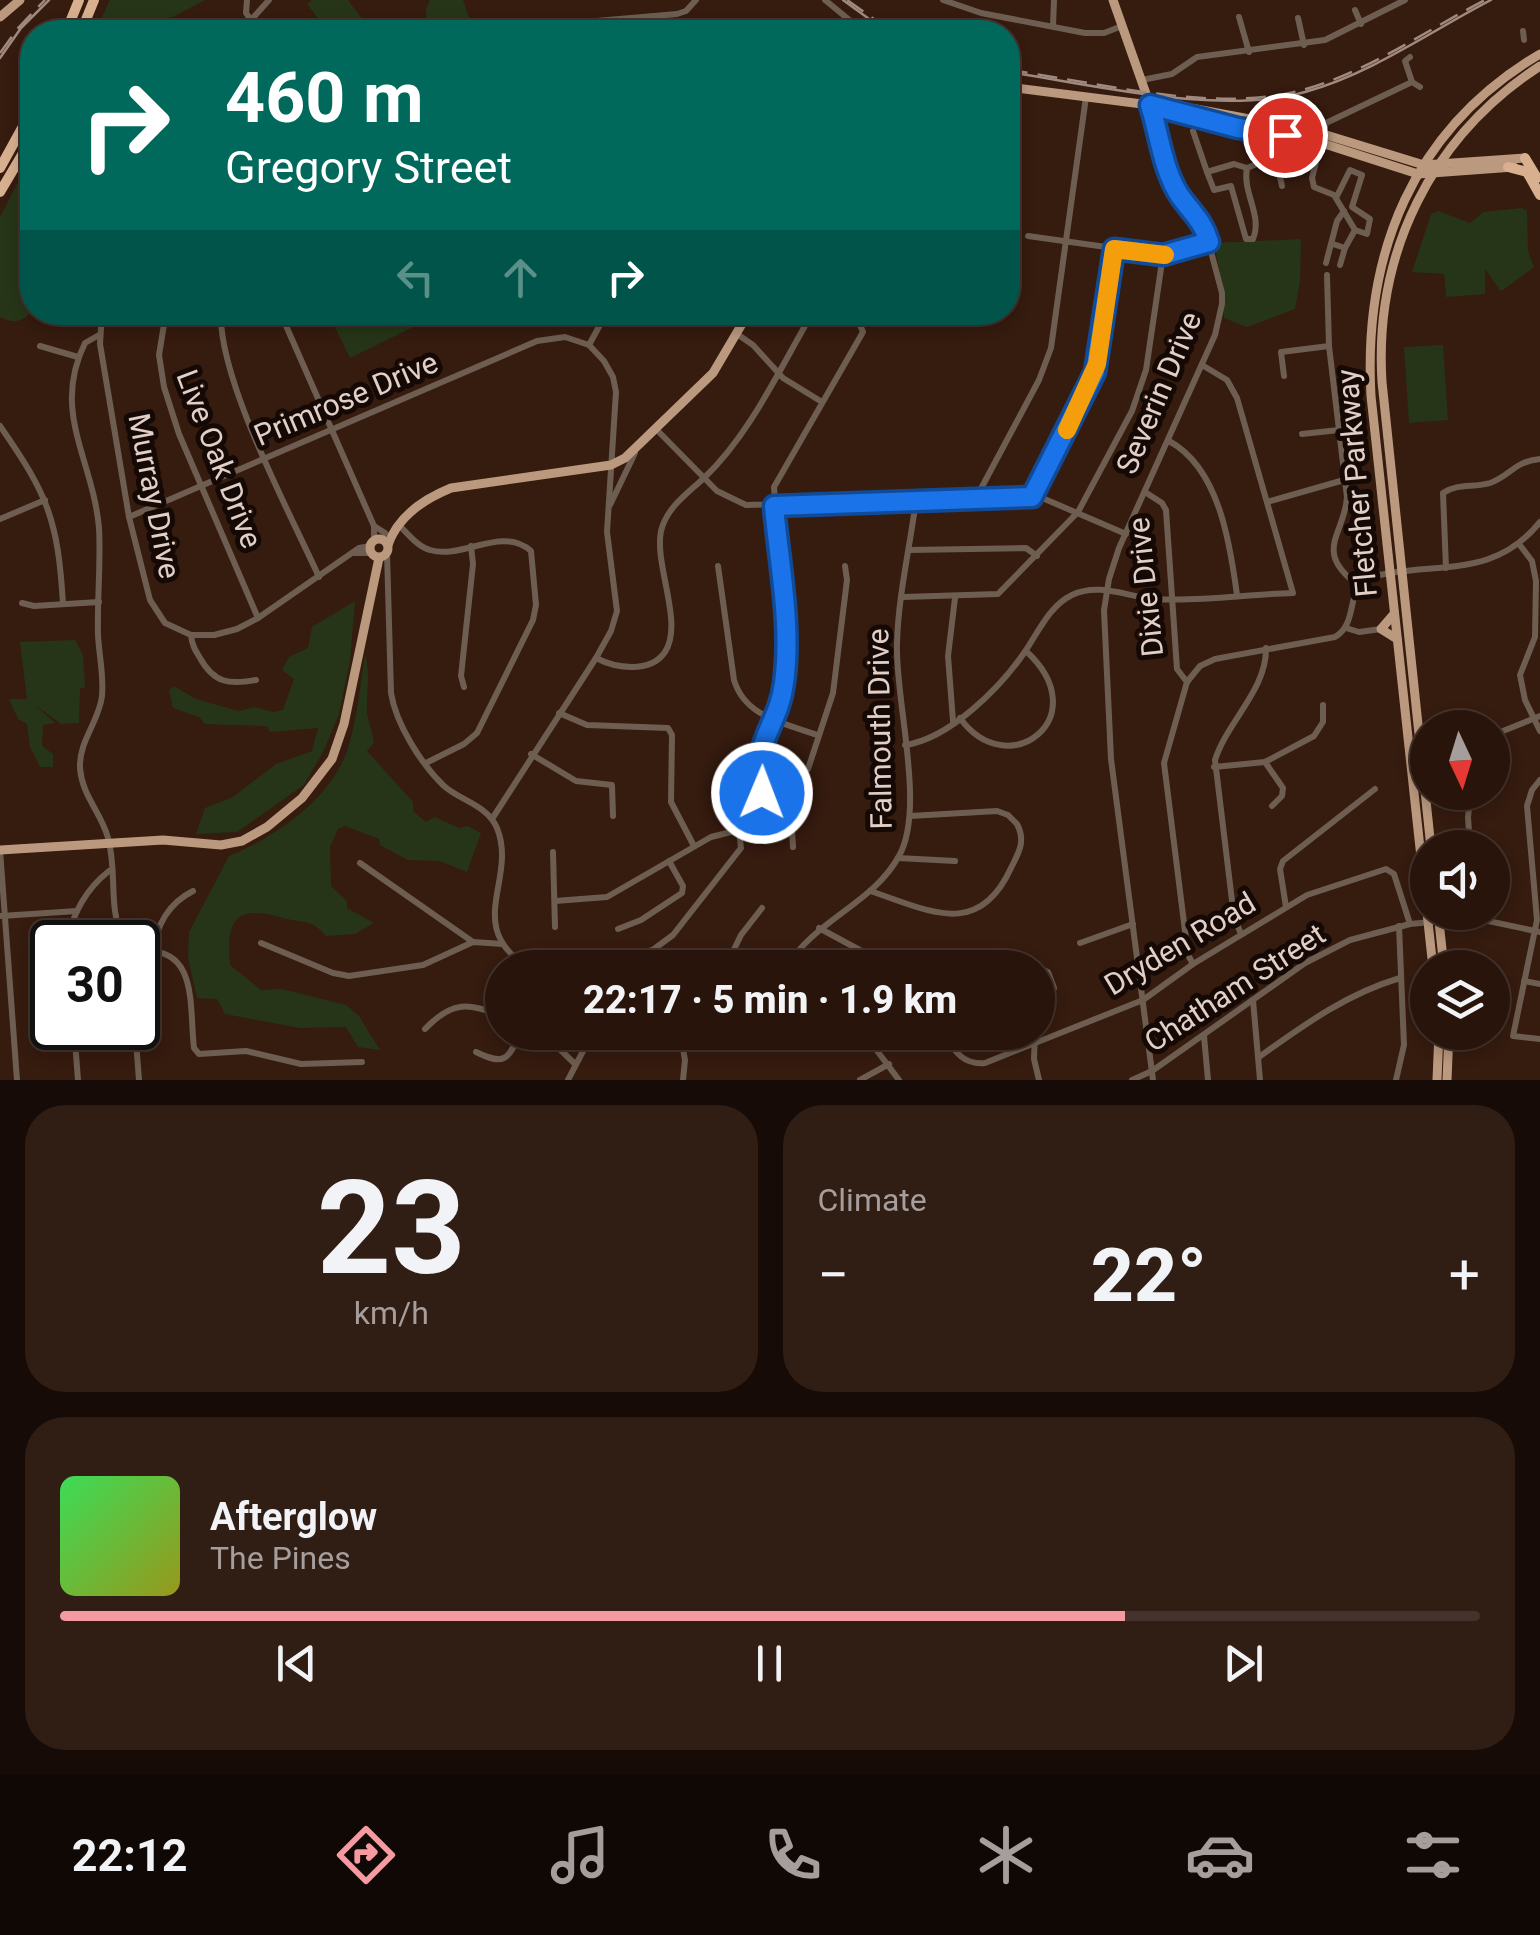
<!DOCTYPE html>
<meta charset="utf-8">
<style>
:root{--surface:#28140b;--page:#301d14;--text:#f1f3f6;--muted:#a59e9d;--line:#44332c;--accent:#f49aa0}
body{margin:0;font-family:Roboto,sans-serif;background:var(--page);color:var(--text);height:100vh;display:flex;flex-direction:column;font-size:38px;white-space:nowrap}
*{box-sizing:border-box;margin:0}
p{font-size:32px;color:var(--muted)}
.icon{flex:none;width:55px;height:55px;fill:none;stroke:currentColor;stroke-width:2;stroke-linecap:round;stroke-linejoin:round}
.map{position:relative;height:1080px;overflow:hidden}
.drawer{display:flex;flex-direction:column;gap:25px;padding:25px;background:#160b06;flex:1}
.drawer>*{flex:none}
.banner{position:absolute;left:20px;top:20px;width:1000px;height:305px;border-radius:40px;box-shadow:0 5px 15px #0003,0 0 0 2px var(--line);background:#00695c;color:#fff;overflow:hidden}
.needle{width:65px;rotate:176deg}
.controls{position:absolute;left:1410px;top:710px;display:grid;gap:20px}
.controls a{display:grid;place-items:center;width:100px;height:100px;border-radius:50%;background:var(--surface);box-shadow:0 5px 15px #0003,0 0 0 2px var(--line);font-size:50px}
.speed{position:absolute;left:30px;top:920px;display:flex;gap:20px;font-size:50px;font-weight:700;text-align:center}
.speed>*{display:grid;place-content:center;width:130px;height:130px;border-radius:50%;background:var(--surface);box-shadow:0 5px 15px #0003,0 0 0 2px var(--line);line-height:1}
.speed .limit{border:5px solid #111;border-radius:15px;background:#fff;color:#111}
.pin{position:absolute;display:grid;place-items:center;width:85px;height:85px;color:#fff;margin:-42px;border:5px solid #fff;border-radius:50%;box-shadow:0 2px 10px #0007}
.me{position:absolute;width:110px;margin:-55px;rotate:1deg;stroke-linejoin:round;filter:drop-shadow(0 0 8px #0008)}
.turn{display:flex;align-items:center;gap:35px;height:210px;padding:0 40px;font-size:45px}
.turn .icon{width:130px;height:130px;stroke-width:2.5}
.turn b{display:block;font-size:70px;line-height:85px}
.lanes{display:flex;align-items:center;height:95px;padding:0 40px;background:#0003;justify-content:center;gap:50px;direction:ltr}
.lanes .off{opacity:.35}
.big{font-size:75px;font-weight:800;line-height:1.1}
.drawer .card{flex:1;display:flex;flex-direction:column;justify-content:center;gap:15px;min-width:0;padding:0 35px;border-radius:40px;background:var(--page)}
.drawer .dial{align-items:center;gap:0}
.dial b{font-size:130px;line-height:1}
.song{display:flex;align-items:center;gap:30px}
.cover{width:120px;height:120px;border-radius:15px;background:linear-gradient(135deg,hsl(130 70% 55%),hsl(60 70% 35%))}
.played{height:10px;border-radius:5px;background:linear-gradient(90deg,var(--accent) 75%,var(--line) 75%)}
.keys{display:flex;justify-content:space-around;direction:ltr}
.heat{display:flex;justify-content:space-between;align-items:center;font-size:55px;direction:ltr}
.drawer .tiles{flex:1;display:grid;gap:25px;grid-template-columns:1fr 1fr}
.card:last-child{grid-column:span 2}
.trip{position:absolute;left:485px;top:950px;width:570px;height:100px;border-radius:50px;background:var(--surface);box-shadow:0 5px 15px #0003,0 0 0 2px var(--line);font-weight:800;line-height:100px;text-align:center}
.dock{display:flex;height:160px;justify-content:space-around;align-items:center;background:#100804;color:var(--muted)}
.dock .icon{width:70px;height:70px}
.dock .selected{color:var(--accent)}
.dock b{font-size:45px;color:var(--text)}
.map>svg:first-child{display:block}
.green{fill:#263518}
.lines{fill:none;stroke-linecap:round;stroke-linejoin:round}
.minor{stroke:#6e5e51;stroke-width:6}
.major{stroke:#ba997e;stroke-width:9}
.highway{stroke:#d8b08f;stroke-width:10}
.tram{stroke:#a08a80;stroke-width:2.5}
.rail{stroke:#a08a80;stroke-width:2.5;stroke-dasharray:20 10;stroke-linecap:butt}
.route-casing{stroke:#114b97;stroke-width:25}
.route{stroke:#1a73e8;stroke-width:18}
.slow{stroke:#f59e0b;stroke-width:18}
.labels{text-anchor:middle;stroke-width:10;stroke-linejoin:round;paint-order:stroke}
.street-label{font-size:30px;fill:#e2cfc7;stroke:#150905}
</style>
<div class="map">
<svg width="1540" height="1080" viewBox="0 0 1540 1080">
<rect width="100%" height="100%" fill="#361b0f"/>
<g class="green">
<polygon points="110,0 205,0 173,17 157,19 150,32 95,32"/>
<polygon points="312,0 348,0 363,20 346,32 328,32 307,4"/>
<polygon points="430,0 463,0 471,23 451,32 428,32 426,9"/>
<polygon points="639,19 640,32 534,32 560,26"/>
<path d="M 32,155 L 32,312 C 21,322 14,324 0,317 L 0,217 Z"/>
<polygon points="1522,208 1527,211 1528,251 1534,267 1503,290 1500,290 1485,269 1485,294 1446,297 1444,274 1412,272 1431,214 1438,211 1470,223 1483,212"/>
<polygon points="1301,239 1300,281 1295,309 1247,327 1224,318 1223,289 1214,243"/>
<polygon points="328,313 442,313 350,358"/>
<polygon points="1443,345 1448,420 1409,423 1404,347"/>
<polygon points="355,601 350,661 339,714 324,750 304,785 237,832 196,834 205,808 233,797 276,764 312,751 318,728 270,732 267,726 205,724 199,717 173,708 169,690 174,686 196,699 238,711 255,707 273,712 283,710 294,679 282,670 289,657 308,648 312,627"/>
<polygon points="75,640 83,655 85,687 80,689 79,723 61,724 34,704 55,723 43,725 42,746 53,754 53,767 40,767 30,747 27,724 18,719 9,699 27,699 20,642"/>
<path d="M 365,655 C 371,675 366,692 367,712 C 368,723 373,732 374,743 L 367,751 L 413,802 L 413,811 L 426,822 L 435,817 L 459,828 L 468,826 L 481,833 L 467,872 L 440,861 L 408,860 L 380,845 L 379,839 L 345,826 L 338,829 L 330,847 L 331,886 L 347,901 L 347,908 L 374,923 L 355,934 L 326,936 C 311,918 304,924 283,918 C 237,905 226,917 230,965 L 261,990 L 282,989 L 346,1005 L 359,1016 L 380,1050 L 358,1047 L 346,1027 L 300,1028 L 225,1014 L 217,999 L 197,998 L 188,958 L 189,932 L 229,856 C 275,837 332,799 348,748 C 357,719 360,686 365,655 Z"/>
</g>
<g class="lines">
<g class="minor">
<polyline points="825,0 864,32"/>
<polyline points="943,0 981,13 1085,33 1104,33 1122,26"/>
<polyline points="1355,10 1361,24"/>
<polyline points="1239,17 1249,52"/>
<polyline points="1298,18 1304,45"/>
<polyline points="251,20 269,0"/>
<polyline points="1053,26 1054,0"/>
<polyline points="1523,31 1524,40"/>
<polyline points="236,32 251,20 246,13 247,0"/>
<polyline points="525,32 562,24 677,14 686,11 696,0"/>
<polyline points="1410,57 1405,61 1412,82"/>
<polyline points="1142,80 1172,74 1197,57 1325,40 1405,0"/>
<polyline points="1150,105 1172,179 1205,229 1222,293 1222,304 1215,335 1119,548 1109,579 1104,610 1111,759 1153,1080"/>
<polyline points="1193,131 1207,172 1234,164 1247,168 1283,153 1316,158"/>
<polyline points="1275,155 1282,186"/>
<path d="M 1207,172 L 1214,190 L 1231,186 L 1246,239 L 1253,239 C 1263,215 1242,193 1247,168"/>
<polyline points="1336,198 1350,170 1362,175 1352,207 1370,219 1367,234 1355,230 1334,195 1314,187 1312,178 1326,123 1412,82 1420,87"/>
<polyline points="1028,236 1163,255 1209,243"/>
<polyline points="1333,244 1345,248 1340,265"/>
<polyline points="1345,248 1355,230"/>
<polyline points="1326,263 1337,221 1344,211"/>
<path d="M 1327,275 L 1329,346 L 1347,497 C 1345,534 1312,551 1358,585"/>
<polyline points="102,312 100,344 129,517 150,600 165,623 191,635 214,635 237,629 258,618 359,548 370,546"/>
<polyline points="166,312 159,355 164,387 179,434 258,618"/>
<path d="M 221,312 C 218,379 290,513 319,577"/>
<polyline points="280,312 374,526"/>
<polyline points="737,334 753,345 783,378 822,402"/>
<path d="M 99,335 L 85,343 C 51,412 93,459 99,528 C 101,563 97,599 98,635 C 99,655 104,676 102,696 C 99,722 79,740 80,768 C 82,796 101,812 108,838 C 118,874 107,906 124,942"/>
<polyline points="589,345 607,312"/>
<polyline points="40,346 78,357"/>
<polyline points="1284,376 1281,352 1329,346"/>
<path d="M 0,426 C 48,495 58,520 63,604"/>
<polyline points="656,429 717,491 746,505 1040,497 1126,534"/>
<polyline points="1302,434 1339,430"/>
<path d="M 1169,441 C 1219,468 1230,543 1237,595"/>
<polyline points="1145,492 1162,503 1166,510 1177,669 1187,682"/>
<polyline points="1032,496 1095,371 1114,249"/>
<polyline points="976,498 1039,380 1051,348 1086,97"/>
<polyline points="1267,502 1344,480"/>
<polyline points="610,505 635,453"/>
<polyline points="129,517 537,341 565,337 589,345 604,361 613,377 616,392 607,532 617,611 611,631 596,658 492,819"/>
<polyline points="0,519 45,500"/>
<path d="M 399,525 C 408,534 418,547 430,550 C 463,560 501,525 531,551 L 536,605 L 533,620 L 477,733 L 464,744 L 426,763"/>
<polyline points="374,541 374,526 385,533"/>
<polyline points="1519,544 1532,561 1536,581 1535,637 1520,675 1525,700 1540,731"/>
<polyline points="909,550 1026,548 1037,556"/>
<polyline points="355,553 371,553"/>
<path d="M 387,553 L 391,693 C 396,724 421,764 444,786 C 461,801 487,805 497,828 C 518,880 462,926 529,968"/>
<path d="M 718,566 L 734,680 C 745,717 784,723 817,735"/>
<path d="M 1446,568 L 1443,493 C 1457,483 1474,488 1490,483 C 1510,476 1515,461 1540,459"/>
<polyline points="903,597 998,594 1078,512 1132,411 1146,370 1163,255"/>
<polyline points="22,603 34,606 99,602"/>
<polyline points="1346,628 1359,632 1381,629"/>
<path d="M 191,635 C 192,645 195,650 200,658 C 214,683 229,685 256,680"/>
<path d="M 596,658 C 615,668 650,674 665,652 C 684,623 654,565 661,531 C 667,507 687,494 704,478 C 751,433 780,368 813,312"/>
<polyline points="464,687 461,676 473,564 471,546"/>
<polyline points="559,713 587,725 668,728 672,735 671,802 694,846"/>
<path d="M 960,718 C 1008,785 1098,717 1026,651"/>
<polyline points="953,721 948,656 955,598"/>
<polyline points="1492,738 1503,731 1540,716"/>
<path d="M 905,745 C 949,739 1000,688 1024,653 C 1038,633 1049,606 1072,595 C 1099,582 1128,597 1155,599 C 1201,602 1248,594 1293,593 L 1237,398 L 1227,380 L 1202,365"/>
<polyline points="531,754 576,781 612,785 613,816"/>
<polyline points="1265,762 1283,788 1282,796 1272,806"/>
<polyline points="1214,767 1265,762 1314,736 1323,722 1323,705"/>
<polyline points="808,769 833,693 847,580 845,566"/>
<polyline points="1540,780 1532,790 1527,806 1537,920 1513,1036 1540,1039"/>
<polyline points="755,828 762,798 758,758 780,699 785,675 786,640 774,487 863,332 860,325 839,312"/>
<polyline points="1470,848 1468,817 1471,792"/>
<polyline points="0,850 17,1080"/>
<polyline points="553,852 555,927"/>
<polyline points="898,858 955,861"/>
<polyline points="360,863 473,942"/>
<path d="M 870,891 C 928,910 978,940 1011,868 C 1019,852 1026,841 1017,824 L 1008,815 L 997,811 L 910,816"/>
<polyline points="555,901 607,897 711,837 739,830 787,825 792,831 793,847"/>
<polyline points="1286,907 1280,869 1283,861 1375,789"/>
<polyline points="1,916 77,911"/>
<polyline points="819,928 893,968"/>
<polyline points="618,929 641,920 682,893 683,886 669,861"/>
<path d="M 1241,934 L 1234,917 L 1215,760 C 1227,722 1267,689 1266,648"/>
<path d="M 68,942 C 71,915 87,888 109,871"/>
<polyline points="261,943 333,973 349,976 423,965 473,942 503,944"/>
<polyline points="1080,943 1133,924"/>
<path d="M 154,951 C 156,925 169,903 193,891"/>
<path d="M 138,952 C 199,944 189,1006 194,1048 L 199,1054 L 246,1051 L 301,1064 L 362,1062"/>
<path d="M 1193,964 L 1188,955 L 1164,763 L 1187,682 L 1200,666 L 1215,659 L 1335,637 C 1357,624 1347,595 1364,579 C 1430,559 1491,583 1540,522"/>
<polyline points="610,968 654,949 673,935 741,848 739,830"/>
<polyline points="725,968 741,935 762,908"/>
<path d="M 786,968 C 814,920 873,904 899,856 C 926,808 895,700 897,644 C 898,597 910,547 916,500"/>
<polyline points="1038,968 1048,972 1054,988 1051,995 1038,1003"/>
<polyline points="1524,981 1540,984"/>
<polyline points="1253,1000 1260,1080"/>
<polyline points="74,1028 78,1080"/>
<polyline points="135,1028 139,1080"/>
<path d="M 425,1029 C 453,1000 468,1003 502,1016"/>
<polyline points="542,1032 574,1063"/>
<polyline points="680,1032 685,1060 683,1080"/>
<polyline points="863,1032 899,1080"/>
<path d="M 942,1032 C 954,1050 962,1065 985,1063 L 1143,1000 L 1193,964 L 1307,895 L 1386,869 L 1394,874 L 1410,924"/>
<polyline points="1035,1032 1034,1059 1039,1080"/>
<polyline points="1204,1036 1208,1080"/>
<polyline points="736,1043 762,1032"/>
<path d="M 476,1052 C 504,1066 509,1060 520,1032"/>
<path d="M 1259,1057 C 1304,1025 1346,994 1400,978"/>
<polyline points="568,1080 593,1032"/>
<polyline points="860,1080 889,1064"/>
<polyline points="1132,1080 1152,1071 1305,963 1350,940 1410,924 1474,918 1540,932"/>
<polyline points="1396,1080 1404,1045 1399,926"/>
</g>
<g class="major">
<polyline points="1113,0 1150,105"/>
<polyline points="0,17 20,0"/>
<polyline points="1008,87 1150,105 1238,127 1309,139 1418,174 1514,167"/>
<polyline points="1152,105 1196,109 1310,130 1424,165 1525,158"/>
<circle cx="379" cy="548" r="9"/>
<path d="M 388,545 C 398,516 424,499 451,488 L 611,465 L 625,458 L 713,373 L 749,312"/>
<polyline points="1394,614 1381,629 1397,639"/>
<polyline points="1424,740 1431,724"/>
<path d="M 1431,848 L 1382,382 C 1374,253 1431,137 1540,66"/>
<polyline points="0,850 163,840 221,845 242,841 267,827 302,798 332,759 344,724 379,558"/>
<polyline points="1438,912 1444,968"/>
<path d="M 1433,968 L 1371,396 C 1363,253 1413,129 1540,54"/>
<polyline points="1437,1080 1439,1032"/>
<polyline points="1447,1080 1449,1032"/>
</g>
<g class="highway">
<polyline points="66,32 79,0"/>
<polyline points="81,32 94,0"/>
<polyline points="1525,158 1537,178"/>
<polyline points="1508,167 1527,172 1540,195"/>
<polyline points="0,168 32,110"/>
<polyline points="0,192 32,138"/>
</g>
<g class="tram">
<polyline points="843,0 887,32"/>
<polyline points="0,58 21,28 49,0"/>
<path d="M 1008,72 C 1096,85 1219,116 1305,92 C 1371,74 1431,31 1491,0"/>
</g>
<g class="rail">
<polyline points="847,0 892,32"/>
<polyline points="0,53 19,27 45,0"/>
<path d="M 1008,70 C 1099,82 1216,115 1306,89 C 1369,71 1427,30 1485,0"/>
</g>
</g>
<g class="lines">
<defs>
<path id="route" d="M 762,793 C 751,739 778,729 784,683 C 792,625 779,563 774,506 L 1032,497 L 1095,372 L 1114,249 L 1163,255 L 1209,242 C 1203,221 1192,213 1180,196 C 1163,171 1159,133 1150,105 L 1238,128 L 1285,135"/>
</defs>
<use href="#route" class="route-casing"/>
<use href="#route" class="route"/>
<polyline class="slow" points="1067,430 1097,364 1114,249 1165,255"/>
</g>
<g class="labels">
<g class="street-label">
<text transform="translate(1159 393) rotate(-67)" y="10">Severin Drive</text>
<text transform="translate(346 399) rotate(-23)" y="10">Primrose Drive</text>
<text transform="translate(219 459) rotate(69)" y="10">Live Oak Drive</text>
<text transform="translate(1357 483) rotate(-95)" y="10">Fletcher Parkway</text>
<text transform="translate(154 496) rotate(79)" y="10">Murray Drive</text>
<text transform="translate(1146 587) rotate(-96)" y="10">Dixie Drive</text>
<text transform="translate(880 729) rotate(-91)" y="10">Falmouth Drive</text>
<text transform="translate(1180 944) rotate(-31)" y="10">Dryden Road</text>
<text transform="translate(1235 988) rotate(-33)" y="10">Chatham Street</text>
</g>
</g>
</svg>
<div class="controls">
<a><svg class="needle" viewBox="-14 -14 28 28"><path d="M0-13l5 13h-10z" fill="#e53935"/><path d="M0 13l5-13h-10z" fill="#a59e9d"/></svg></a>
<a><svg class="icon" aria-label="sound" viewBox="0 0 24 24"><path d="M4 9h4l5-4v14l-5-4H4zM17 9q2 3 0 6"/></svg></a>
<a><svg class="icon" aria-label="layers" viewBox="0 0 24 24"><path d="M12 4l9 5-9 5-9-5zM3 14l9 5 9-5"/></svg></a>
</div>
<div class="speed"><div class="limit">30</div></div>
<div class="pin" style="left:1285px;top:135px;background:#d93025"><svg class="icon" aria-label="arrive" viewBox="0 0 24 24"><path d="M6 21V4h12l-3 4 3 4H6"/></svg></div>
<svg class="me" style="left:762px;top:793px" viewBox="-20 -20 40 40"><circle r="17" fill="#1a73e8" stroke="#fff" stroke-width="3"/><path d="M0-11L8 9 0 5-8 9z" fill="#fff"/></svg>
<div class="trip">22:17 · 5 min · 1.9 km</div>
<div class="banner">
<div class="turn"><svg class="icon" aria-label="right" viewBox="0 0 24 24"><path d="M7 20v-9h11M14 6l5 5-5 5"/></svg><div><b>460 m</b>Gregory Street</div></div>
<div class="lanes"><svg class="icon off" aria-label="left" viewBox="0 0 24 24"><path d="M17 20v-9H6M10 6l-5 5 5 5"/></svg><svg class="icon off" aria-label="ahead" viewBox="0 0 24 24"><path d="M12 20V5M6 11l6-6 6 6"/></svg><svg class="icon" aria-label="right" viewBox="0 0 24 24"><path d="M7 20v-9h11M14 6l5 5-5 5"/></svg></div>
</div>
</div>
<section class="drawer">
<div class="tiles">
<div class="card dial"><b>23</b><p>km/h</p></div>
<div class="card"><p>Climate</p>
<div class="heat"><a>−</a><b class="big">22°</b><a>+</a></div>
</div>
<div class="card">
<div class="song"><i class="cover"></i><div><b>Afterglow</b><p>The Pines</p></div></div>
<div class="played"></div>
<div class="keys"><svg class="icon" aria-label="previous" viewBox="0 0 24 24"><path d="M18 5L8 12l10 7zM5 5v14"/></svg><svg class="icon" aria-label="pause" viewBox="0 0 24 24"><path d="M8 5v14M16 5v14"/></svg><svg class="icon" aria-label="next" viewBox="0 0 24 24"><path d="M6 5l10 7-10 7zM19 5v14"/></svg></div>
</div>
</div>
</section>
<nav class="dock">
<b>22:12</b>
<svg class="icon selected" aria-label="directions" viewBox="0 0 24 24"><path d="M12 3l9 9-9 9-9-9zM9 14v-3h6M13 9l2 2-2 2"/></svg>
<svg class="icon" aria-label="music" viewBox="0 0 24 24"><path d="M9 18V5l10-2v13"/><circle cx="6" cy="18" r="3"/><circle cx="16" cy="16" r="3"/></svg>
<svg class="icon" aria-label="phone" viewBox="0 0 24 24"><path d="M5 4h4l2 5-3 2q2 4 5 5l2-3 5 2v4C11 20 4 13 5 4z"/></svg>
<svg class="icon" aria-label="climate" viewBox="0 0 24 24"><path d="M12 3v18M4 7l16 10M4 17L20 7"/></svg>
<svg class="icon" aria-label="car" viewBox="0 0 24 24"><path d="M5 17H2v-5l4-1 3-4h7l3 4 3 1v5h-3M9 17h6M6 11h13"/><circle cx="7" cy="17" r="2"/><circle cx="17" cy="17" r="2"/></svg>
<svg class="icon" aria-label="filters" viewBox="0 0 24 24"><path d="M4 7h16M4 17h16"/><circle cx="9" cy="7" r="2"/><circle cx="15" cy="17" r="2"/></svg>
</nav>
